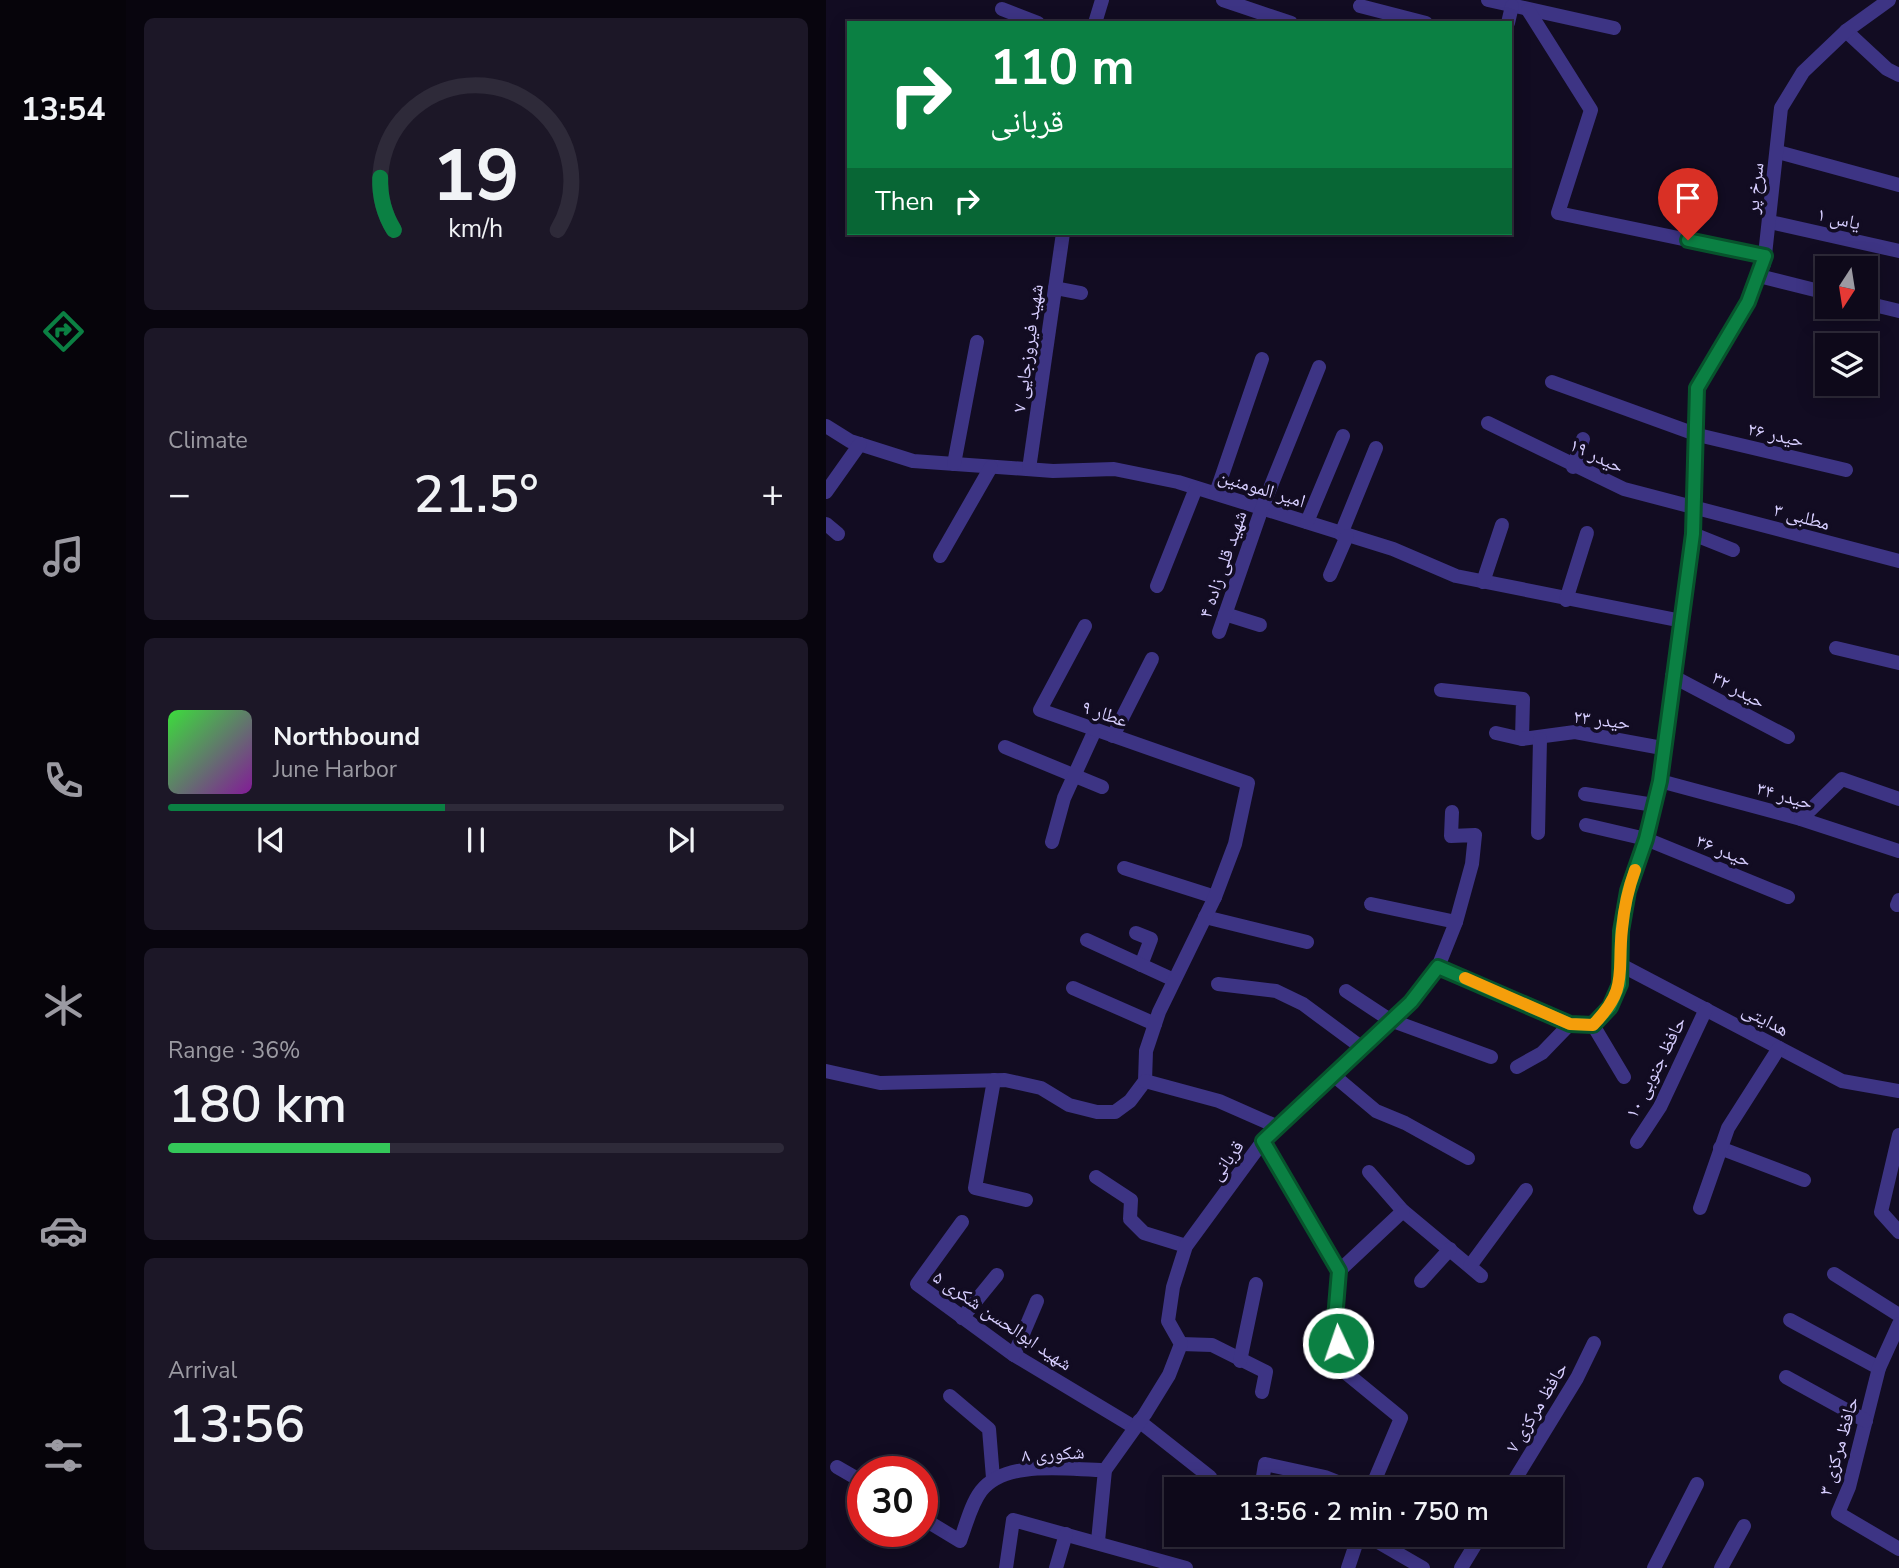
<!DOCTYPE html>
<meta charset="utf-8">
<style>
:root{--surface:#0e091a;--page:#1c1727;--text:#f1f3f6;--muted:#9b9aa2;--line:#2e2a39;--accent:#0b8043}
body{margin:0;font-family:"Nunito Sans","Noto Naskh Arabic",sans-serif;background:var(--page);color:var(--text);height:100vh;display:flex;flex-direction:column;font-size:26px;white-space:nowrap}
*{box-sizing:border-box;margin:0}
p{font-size:23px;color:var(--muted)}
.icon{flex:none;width:38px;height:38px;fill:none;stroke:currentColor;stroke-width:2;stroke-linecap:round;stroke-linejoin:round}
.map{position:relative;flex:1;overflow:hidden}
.side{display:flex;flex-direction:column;gap:18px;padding:18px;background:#08050e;width:700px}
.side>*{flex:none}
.guide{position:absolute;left:21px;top:21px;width:665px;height:214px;border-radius:0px;box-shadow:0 4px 18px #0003,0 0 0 2px var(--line);background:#0b8043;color:#fff;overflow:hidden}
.needle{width:46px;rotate:192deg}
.fabs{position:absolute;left:989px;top:256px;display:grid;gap:14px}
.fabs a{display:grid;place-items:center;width:63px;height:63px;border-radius:0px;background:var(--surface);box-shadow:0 4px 18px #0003,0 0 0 2px var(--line);font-size:35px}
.speed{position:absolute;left:21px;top:1456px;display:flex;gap:14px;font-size:35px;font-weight:700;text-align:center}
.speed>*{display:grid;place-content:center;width:91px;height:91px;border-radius:50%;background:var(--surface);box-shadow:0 4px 18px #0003,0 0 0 2px var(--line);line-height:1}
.speed .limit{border:10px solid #d22;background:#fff;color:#111}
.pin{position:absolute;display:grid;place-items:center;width:60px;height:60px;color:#fff;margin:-72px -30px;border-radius:50% 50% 50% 0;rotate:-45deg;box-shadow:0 0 7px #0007}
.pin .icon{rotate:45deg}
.me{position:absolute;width:77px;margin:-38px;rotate:357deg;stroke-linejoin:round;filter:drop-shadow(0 0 5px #0008)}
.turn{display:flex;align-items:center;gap:24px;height:147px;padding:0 28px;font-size:32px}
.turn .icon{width:91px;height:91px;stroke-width:2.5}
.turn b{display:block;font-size:49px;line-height:60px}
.then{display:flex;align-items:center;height:66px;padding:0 28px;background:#0003;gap:14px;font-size:26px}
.big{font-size:52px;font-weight:600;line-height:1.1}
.side .tile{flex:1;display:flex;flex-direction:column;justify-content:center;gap:10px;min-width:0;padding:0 24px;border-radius:10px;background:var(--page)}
.side .dial{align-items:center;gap:0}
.dial svg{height:182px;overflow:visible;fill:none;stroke:var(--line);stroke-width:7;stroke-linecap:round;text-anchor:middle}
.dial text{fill:var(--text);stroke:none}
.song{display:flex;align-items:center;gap:21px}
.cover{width:84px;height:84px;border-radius:10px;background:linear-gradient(135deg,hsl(120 70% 55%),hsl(290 70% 35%))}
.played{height:7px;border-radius:4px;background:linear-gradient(90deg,var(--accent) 45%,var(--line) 45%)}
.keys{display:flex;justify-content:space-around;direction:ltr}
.heat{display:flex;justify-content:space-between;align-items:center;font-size:38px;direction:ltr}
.charge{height:10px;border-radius:5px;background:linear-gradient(90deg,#34c759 36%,var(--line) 0)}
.trip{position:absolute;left:338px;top:1477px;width:399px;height:70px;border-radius:0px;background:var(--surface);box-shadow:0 4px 18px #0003,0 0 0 2px var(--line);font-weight:600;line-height:70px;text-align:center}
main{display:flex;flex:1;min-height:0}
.tab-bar{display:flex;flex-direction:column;width:126px;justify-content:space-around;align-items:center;background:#06040a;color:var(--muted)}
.tab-bar .icon{width:49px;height:49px}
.tab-bar .current{color:var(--accent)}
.tab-bar b{font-size:32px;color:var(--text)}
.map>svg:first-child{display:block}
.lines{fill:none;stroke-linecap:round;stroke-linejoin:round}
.minor{stroke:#3d3484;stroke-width:14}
.route-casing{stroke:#07532c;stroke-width:18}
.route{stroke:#0b8043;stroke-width:12}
.slow{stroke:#f59e0b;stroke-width:12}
.labels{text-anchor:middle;stroke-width:7;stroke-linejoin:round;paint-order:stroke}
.street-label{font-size:19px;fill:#d7ceff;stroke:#120c22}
</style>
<main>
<nav class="tab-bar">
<b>13:54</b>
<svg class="icon current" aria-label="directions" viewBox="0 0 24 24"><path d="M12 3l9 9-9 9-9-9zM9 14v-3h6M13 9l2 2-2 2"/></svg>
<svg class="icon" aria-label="music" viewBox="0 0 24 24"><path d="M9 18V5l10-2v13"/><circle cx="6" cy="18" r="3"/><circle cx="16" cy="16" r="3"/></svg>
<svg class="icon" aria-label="phone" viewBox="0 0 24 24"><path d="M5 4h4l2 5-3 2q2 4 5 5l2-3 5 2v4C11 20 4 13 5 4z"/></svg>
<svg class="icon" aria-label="climate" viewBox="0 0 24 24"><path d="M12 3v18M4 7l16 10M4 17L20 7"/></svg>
<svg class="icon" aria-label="car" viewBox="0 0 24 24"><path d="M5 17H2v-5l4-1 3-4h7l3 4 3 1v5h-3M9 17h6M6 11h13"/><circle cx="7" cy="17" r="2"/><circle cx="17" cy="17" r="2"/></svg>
<svg class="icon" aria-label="filters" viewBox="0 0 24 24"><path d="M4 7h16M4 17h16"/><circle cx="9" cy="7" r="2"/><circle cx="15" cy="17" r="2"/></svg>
</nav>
<section class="side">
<div class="tile dial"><svg viewBox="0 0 100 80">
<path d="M14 69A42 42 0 1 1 86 69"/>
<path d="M14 69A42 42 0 0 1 8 46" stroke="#0b8043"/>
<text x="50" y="56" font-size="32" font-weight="700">19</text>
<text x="50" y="72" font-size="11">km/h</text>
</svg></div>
<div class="tile"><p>Climate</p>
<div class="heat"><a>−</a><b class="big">21.5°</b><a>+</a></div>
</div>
<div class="tile">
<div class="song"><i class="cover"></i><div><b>Northbound</b><p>June Harbor</p></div></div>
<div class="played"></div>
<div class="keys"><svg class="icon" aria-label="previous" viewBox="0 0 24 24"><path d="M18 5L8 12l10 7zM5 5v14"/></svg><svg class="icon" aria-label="pause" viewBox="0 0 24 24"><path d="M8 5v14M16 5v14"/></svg><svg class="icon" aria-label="next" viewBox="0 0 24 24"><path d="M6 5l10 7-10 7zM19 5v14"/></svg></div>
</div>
<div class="tile"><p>Range · 36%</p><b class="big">180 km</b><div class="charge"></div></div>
<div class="tile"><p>Arrival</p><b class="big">13:56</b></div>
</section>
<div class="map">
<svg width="1073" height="1568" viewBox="0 0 1073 1568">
<rect width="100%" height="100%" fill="#120c22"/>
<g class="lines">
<g class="minor">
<polyline points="397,0 465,23"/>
<polyline points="662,0 788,28"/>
<polyline points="534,6 600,23"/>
<polyline points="176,9 212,23"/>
<polyline points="702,10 765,110 732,213 939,256"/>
<polyline points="269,23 276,0"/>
<polyline points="682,23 686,6"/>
<polyline points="1020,31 1061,69 1073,75"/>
<polyline points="952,152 1073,185"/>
<polyline points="944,222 1073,251"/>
<polyline points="933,276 1001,293"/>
<polyline points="229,288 255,293"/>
<polyline points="1040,303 1073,311"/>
<polyline points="726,382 872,435 1020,470"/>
<polyline points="662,423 798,489 1073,561"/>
<polyline points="0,426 24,441 87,461 227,471 288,469 352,482 567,549 630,576 856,621"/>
<polyline points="128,464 151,342"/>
<polyline points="747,467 757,439"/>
<polyline points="203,469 237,233"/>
<polyline points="0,492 34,444"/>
<polyline points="390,493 436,359"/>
<polyline points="481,522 517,436"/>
<polyline points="0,524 12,534"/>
<polyline points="515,534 550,448"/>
<polyline points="867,534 907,550"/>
<polyline points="114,556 165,467"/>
<polyline points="504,575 521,536"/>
<polyline points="657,582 676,525"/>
<polyline points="331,586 370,488"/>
<polyline points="740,600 761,533"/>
<polyline points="399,614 434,625"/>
<polyline points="393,632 436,508 493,367"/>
<polyline points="1010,648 1073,663"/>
<polyline points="846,676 962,737"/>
<polyline points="615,690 697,699 696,739"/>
<polyline points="670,733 696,739 749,732 836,748"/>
<polyline points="287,736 326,659"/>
<polyline points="179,747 276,787"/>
<polyline points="834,781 975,819 1073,851"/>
<polyline points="759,794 828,805"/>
<polyline points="975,819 1016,779 1073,799"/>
<polyline points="760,825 820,839 962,897"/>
<polyline points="712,833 714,739"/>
<polyline points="226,842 238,798 269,730"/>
<polyline points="298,868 389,897"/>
<polyline points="545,904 630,922"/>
<polyline points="1071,905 1073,900"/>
<polyline points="379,917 481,942"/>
<polyline points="310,933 325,939 315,965"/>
<polyline points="261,940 348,980"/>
<polyline points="795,965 1016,1081 1073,1091"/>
<polyline points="612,967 744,1024 767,1025 784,1008 794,984 795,931 802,891 820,839 834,781 867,534 871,388 922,302 938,264 955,108 977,72 1020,31 1063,0"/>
<polyline points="392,984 450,991 477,1004 535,1047"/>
<polyline points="247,988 329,1024"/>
<polyline points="520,991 564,1020 665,1057"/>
<polyline points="767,1025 798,1077"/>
<polyline points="691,1067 716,1053 744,1024"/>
<polyline points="0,1071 54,1083 179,1080 215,1088 243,1105 271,1112 289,1112 304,1101 319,1081 320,1051 333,1012 389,897 409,844 422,783 214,710 259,626"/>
<polyline points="506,1074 550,1111 579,1123 642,1158"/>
<polyline points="168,1080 149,1188 200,1200"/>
<polyline points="319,1081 393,1101 452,1127"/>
<polyline points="1073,1135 1055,1212 1073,1232"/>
<polyline points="437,1141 513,1271 509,1319 514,1368 575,1418 545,1489"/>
<polyline points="811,1142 834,1107 880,1009"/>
<polyline points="894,1148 978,1180"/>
<polyline points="543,1172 577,1211 655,1276"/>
<polyline points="270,1177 305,1200 304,1219 318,1233 360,1246"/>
<polyline points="874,1208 902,1128 953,1048"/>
<polyline points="136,1222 91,1284 188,1355 308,1427"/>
<polyline points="644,1266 700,1190"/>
<polyline points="513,1271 577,1211"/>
<polyline points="1008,1274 1073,1315"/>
<polyline points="595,1281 624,1249"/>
<polyline points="136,1318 171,1275"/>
<polyline points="964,1320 1053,1368"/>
<polyline points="1073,1324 1053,1368 1023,1487 1012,1513 1073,1549"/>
<polyline points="355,1344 386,1345 440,1372 436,1392"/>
<polyline points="188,1355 211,1301"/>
<polyline points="414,1361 430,1284"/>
<polyline points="960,1377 1040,1421"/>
<polyline points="124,1396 163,1429 167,1478"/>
<polyline points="313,1421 384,1477"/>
<polyline points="11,1467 37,1482"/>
<polyline points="408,1488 411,1489"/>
<polyline points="435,1489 439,1464 499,1477 529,1489"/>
<polyline points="683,1489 751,1378 768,1343"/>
<path d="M 96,1518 L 134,1541 C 140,1525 145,1504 155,1491 C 180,1459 242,1470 279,1470"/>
<polyline points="540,1535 597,1568"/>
<polyline points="272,1541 279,1470 319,1414 343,1375 355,1344 342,1321 347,1287 360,1246 437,1141 585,1002 612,967 630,922 646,864 649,835 625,836 626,812"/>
<polyline points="180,1568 187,1520 360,1568"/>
<polyline points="230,1568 240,1534"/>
<polyline points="522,1568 533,1535"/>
<polyline points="635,1568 655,1535"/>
<polyline points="828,1568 871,1484"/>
<polyline points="895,1568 918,1526"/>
</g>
</g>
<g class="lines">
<defs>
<polyline id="route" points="512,1343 509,1319 513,1271 437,1141 585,1002 612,967 744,1024 767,1025 784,1007 794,984 795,931 802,891 820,839 834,781 867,534 871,388 922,302 939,256 862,240"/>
</defs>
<use href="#route" class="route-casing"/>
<use href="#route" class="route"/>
<path class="slow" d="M 639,978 L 744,1024 L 767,1025 C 803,988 791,974 796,929 C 798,908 802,889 809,870"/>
</g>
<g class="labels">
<g class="street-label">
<text transform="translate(928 188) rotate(-84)" y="7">سرخ پر</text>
<text transform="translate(1013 218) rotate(13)" y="7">یاس ۱</text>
<text transform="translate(201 348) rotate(-82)" y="7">شهید فیروزجایی ۷</text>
<text transform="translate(950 434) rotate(13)" y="7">حیدر ۲۶</text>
<text transform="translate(771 455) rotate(25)" y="7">حیدر ۱۹</text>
<text transform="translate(436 488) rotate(17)" y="7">امیر المومنین</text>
<text transform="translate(976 516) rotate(15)" y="7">مطلبی ۳</text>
<text transform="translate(396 564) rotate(-71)" y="7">شهید قلی زاده ۴</text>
<text transform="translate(913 689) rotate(28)" y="7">حیدر ۳۲</text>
<text transform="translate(279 713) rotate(19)" y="7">عطار ۹</text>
<text transform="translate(776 719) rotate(7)" y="7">حیدر ۲۳</text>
<text transform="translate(959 795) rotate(16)" y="7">حیدر ۳۴</text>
<text transform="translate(898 850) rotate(22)" y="7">حیدر ۳۶</text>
<text transform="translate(940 1019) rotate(28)" y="7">هدایتی</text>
<text transform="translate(829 1067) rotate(-63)" y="7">حافظ جنوبی ۱۰</text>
<text transform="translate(400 1160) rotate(-54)" y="7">قربانی</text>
<text transform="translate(177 1320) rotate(34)" y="7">شهید ابوالحسن شکری ۵</text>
<text transform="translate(710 1407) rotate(-59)" y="7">حافظ مرکزی ۷</text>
<text transform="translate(1012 1446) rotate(-74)" y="7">حافظ مرکزی ۳</text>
<text transform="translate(227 1453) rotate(-3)" y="7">شکوری ۸</text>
</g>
</g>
</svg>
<div class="fabs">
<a><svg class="needle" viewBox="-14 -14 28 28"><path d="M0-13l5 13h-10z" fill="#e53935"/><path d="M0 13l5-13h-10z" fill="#9b9aa2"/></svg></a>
<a><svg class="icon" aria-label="layers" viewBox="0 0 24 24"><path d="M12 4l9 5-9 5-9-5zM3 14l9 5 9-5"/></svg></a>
</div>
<div class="speed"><div class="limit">30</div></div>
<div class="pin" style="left:862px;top:240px;background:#d93025"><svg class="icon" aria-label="arrive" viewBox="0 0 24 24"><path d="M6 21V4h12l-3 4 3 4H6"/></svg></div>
<svg class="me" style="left:512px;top:1343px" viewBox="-20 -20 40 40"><circle r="17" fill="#0b8043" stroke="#fff" stroke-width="3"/><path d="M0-11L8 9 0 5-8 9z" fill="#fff"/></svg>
<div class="trip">13:56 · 2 min · 750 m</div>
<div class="guide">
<div class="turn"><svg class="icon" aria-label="right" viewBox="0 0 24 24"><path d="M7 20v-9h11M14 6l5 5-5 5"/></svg><div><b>110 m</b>قربانی</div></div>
<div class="then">Then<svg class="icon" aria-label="right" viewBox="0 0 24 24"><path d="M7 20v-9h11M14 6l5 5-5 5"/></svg></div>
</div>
</div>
</main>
